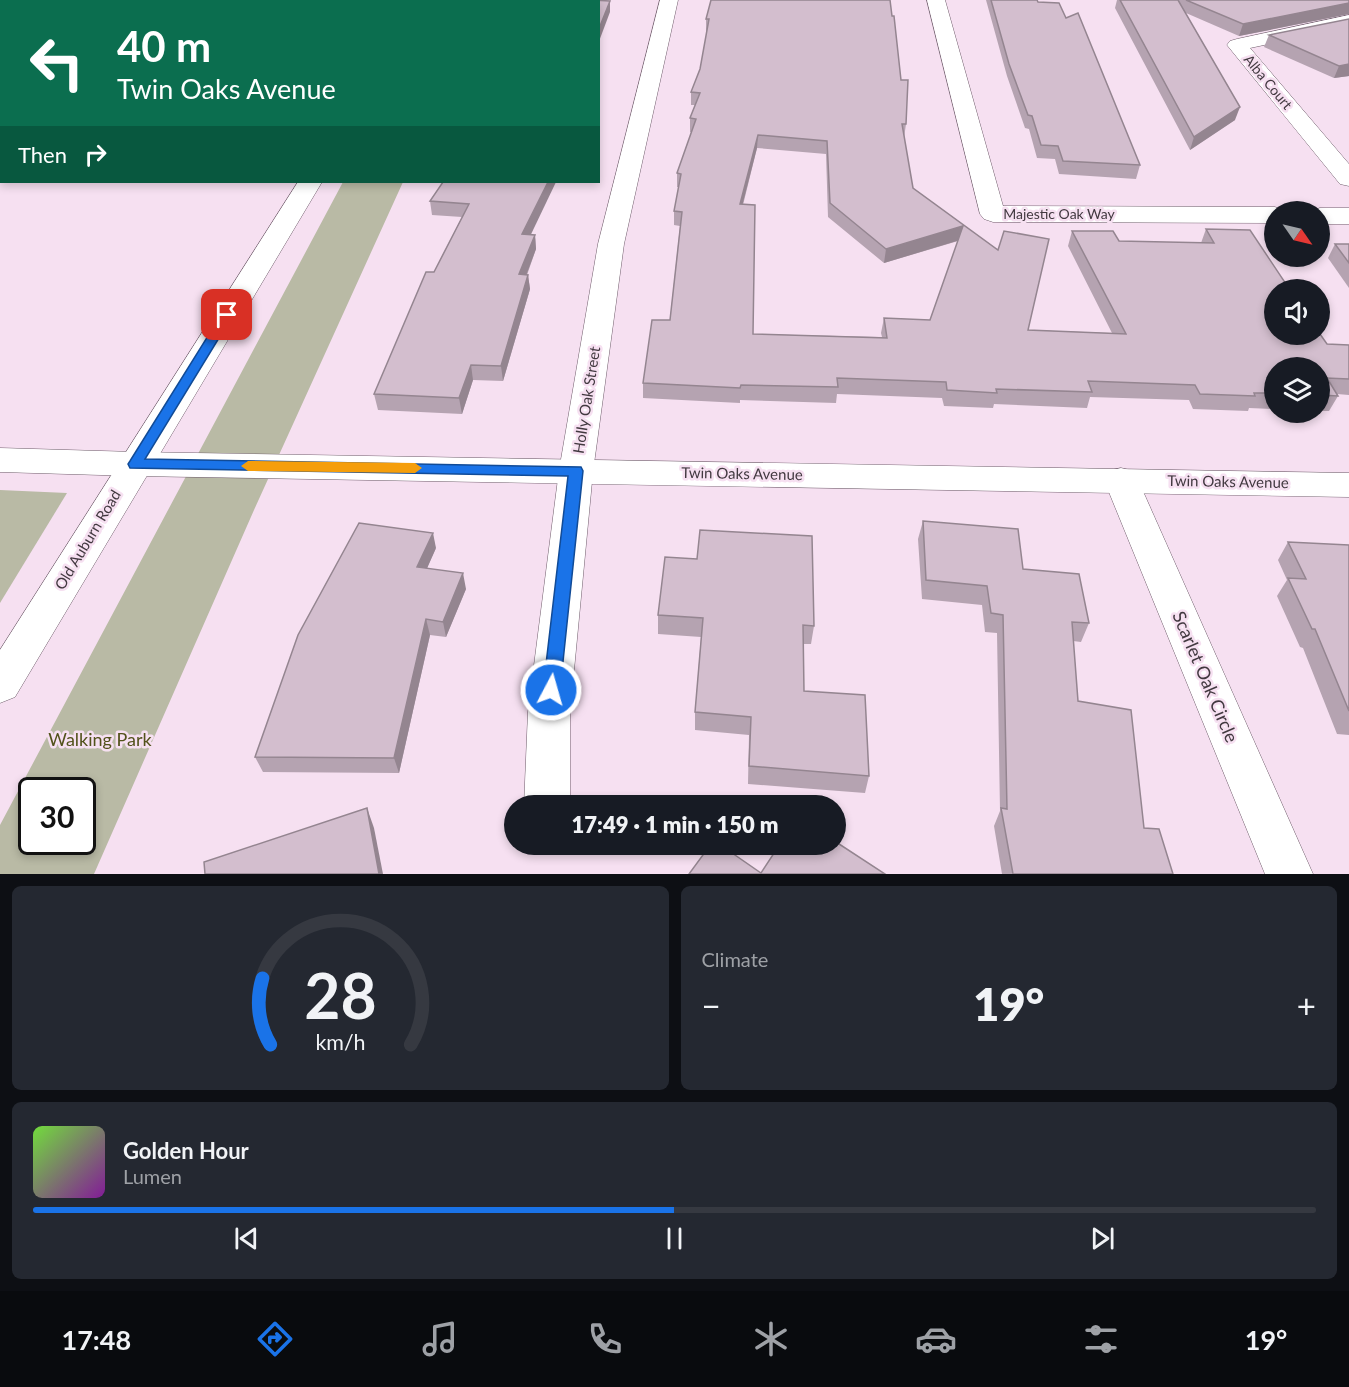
<!DOCTYPE html>
<meta charset="utf-8">
<style>
:root{--surface:#171b24;--page:#242831;--text:#f1f3f6;--muted:#9ea1a6;--line:#363941;--accent:#1a73e8}
body{margin:0;font-family:Lato,sans-serif;background:var(--page);color:var(--text);height:100vh;display:flex;flex-direction:column;font-size:22px;white-space:nowrap}
*{box-sizing:border-box;margin:0}
p{font-size:20px;color:var(--muted)}
.icon{flex:none;width:33px;height:33px;fill:none;stroke:currentColor;stroke-width:2;stroke-linecap:round;stroke-linejoin:round}
.map{position:relative;height:874px;overflow:hidden}
.drawer{display:flex;flex-direction:column;gap:12px;padding:12px;background:#0d0f14;flex:1}
.drawer>*{flex:none}
.hud{position:absolute;left:0px;top:0px;width:600px;height:183px;box-shadow:0 3px 9px #0003;background:#0b6e4f;color:#fff;overflow:hidden}
.needle{width:39px;rotate:124deg}
.buttons{position:absolute;left:1264px;top:201px;display:grid;gap:12px}
.buttons a{display:grid;place-items:center;width:66px;height:66px;border-radius:50%;background:var(--surface);box-shadow:0 3px 9px #0003;font-size:30px}
.speed{position:absolute;left:18px;top:777px;display:flex;gap:12px;font-size:30px;font-weight:700;text-align:center}
.speed>*{display:grid;place-content:center;width:78px;height:78px;border-radius:50%;background:var(--surface);box-shadow:0 3px 9px #0003;line-height:1}
.speed .limit{border:3px solid #111;border-radius:9px;background:#fff;color:#111}
.pin{position:absolute;display:grid;place-items:center;width:51px;height:51px;color:#fff;margin:-26px;border-radius:12px;box-shadow:0 3px 9px #0006}
.me{position:absolute;width:66px;margin:-33px;rotate:6deg;stroke-linejoin:round;filter:drop-shadow(0 0 4px #0008)}
.turn{display:flex;align-items:center;gap:21px;height:126px;padding:0 18px;font-size:27px}
.turn .icon{width:78px;height:78px;stroke-width:2.5}
.turn b{display:block;font-size:42px;line-height:51px}
.then{display:flex;align-items:center;height:57px;padding:0 18px;background:#0003;gap:12px;font-size:22px}
.big{font-size:45px;font-weight:800;line-height:1.1}
.drawer .tile{flex:1;display:flex;flex-direction:column;justify-content:center;gap:9px;min-width:0;padding:0 21px;border-radius:9px;background:var(--page)}
.drawer .dial{align-items:center;gap:0}
.dial svg{height:156px;overflow:visible;fill:none;stroke:var(--line);stroke-width:7;stroke-linecap:round;text-anchor:middle}
.dial text{fill:var(--text);stroke:none}
.song{display:flex;align-items:center;gap:18px}
.cover{width:72px;height:72px;border-radius:9px;background:linear-gradient(135deg,hsl(100 70% 55%),hsl(290 70% 35%))}
.played{height:6px;border-radius:3px;background:linear-gradient(90deg,var(--accent) 50%,var(--line) 50%)}
.keys{display:flex;justify-content:space-around;direction:ltr}
.heat{display:flex;justify-content:space-between;align-items:center;font-size:33px;direction:ltr}
.drawer .tiles{flex:1;display:grid;gap:12px;grid-template-columns:1fr 1fr}
.tile:last-child{grid-column:span 2}
.trip{position:absolute;left:504px;top:795px;width:342px;height:60px;border-radius:30px;background:var(--surface);box-shadow:0 3px 9px #0003;font-weight:800;line-height:60px;text-align:center}
.tabs{display:flex;height:96px;justify-content:space-around;align-items:center;background:#090b0e;color:var(--muted)}
.tabs .icon{width:42px;height:42px}
.tabs .current{color:var(--accent)}
.tabs b{font-size:27px;color:var(--text)}
.map>svg:first-child{display:block}
.green{fill:#b9baa5;fill-rule:evenodd}
.lines{fill:none;stroke-linecap:round;stroke-linejoin:round}
.minor-casing{stroke:#6f5d6b;stroke-width:1}
.tertiary-casing{stroke:#6f5d6b;stroke-width:1}
.secondary-casing{stroke:#6f5d6b;stroke-width:1}
.minor{fill:#fff;fill-rule:evenodd}
.tertiary{fill:#fff;fill-rule:evenodd}
.secondary{fill:#fff;fill-rule:evenodd}
.wall{fill:#b5a3b1;fill-rule:evenodd}
.shaded-wall{fill:#948590}
.building{fill:#d3bece;stroke:#948590;stroke-width:1.5;fill-rule:evenodd}
.route{fill:#1a73e8;stroke:#114b97;stroke-width:1.5}
.slow{fill:#f59e0b}
.labels{text-anchor:middle;stroke-width:5;stroke-linejoin:round;paint-order:stroke}
.far-street-label{font-size:14px;fill:#423940;stroke:#f6e0f1}
.street-label{font-size:15px;fill:#423940;stroke:#f6e0f1}
.near-street-label{font-size:18px;fill:#423940;stroke:#f6e0f1}
.near-park-label{font-size:18px;fill:#52521b;stroke:#f6e0f1}
</style>
<div class="map">
<svg width="1349" height="874" viewBox="0 0 1349 874">
<rect width="100%" height="100%" fill="#f6e0f1"/>
<g class="green">
<path d="M 343,182 L 403,182 L 254,510 L 94,874 L 0,874 L 0,825 ZM 32,790 L 82,790 L 82,842 L 32,842 Z"/>
<polygon points="0,490 67,493 0,603"/>
</g>
<g class="lines">
<defs>
<g id="minor">
<polygon points="660,0 678,0 624,244 593,471 570,712 570,806 524,806 528,712 559,471 598,244"/>
<polygon points="927,0 945,0 1003,206 1275,207 1285,212 1275,212 1275,223 993,222 984,219 980,214"/>
<polygon points="1349,15 1349,27 1250,48 1349,164 1349,186 1340,184 1227,45 1230,41 1237,39"/>
<polygon points="1320,208 1349,208 1349,224 1320,224 1320,212 1310,212"/>
<polygon points="0,448 135,452 147,456 152,464 147,472 135,476 0,472"/>
<polygon points="1121,468 1133,471 1138,480 1313,874 1265,874 1104,480 1109,471"/>
</g>
<polygon id="tertiary" points="135,452 1349,473 1349,497 135,476 123,472 118,464 123,456"/>
<g id="secondary">
<polygon points="415,0 433,0 414,2"/>
<polygon points="298,182 322,182 15,697 0,703 0,650"/>
</g>
</defs>
<use href="#minor" class="minor-casing"/>
<use href="#tertiary" class="tertiary-casing"/>
<use href="#secondary" class="secondary-casing"/>
<use href="#minor" class="minor"/>
<use href="#tertiary" class="tertiary"/>
<use href="#secondary" class="secondary"/>
</g>
<g class="wall">
<polygon points="34,0 77,0 73,2 38,2"/>
<path d="M 711,0 L 906,124 L 904,138 L 913,188 L 998,250 L 1028,330 L 1112,333 L 1068,246 L 1072,231 L 1119,241 L 1201,243 L 1206,229 L 1327,344 L 1349,345 L 1349,395 L 1337,394 L 1338,396 L 1329,411 L 1320,411 L 1320,368 L 1275,368 L 1275,409 L 1249,408 L 1248,411 L 1193,409 L 1189,400 L 1090,397 L 1087,408 L 994,404 L 993,408 L 944,406 L 942,398 L 837,394 L 836,403 L 740,400 L 740,403 L 643,398 L 643,383 L 670,320 L 680,226 L 674,225 L 674,211 L 679,187 L 677,187 L 677,173 L 692,132 L 690,132 L 690,118 L 695,105 L 691,105 L 691,92 L 700,69 L 707,31 L 706,31 L 706,19 ZM 757,148 L 826,154 L 828,217 L 884,263 L 958,241 L 930,320 L 884,318 L 881,333 L 882,337 L 753,334 L 743,205 Z"/>
<polygon points="986,0 1037,0 1038,2 1066,18 1140,165 1136,179 1059,174 1055,159 1037,158 1029,129 1025,128 1007,76"/>
<polygon points="1117,0 1349,0 1349,14 1239,36 1186,13 1235,120 1190,150 1115,8"/>
<polygon points="1349,19 1349,76 1334,78 1264,47 1269,35"/>
<polygon points="443,182 531,235 535,235 536,249 527,275 528,275 530,289 503,381 473,380 462,414 378,410 374,394 434,272 462,217 432,215 430,201"/>
<polygon points="1335,244 1349,244 1349,288 1328,258"/>
<polygon points="923,521 1023,569 1089,623 1081,642 1073,641 1078,701 1144,828 1173,874 1002,874 994,826 1000,811 997,633 985,632 982,605 922,599 918,539"/>
<polygon points="1288,542 1349,545 1349,735 1337,734 1303,648 1300,647 1277,596 1287,580 1278,560"/>
<polygon points="436,548 427,568 466,589 446,637 430,635 399,773 263,772 255,757"/>
<polygon points="658,615 814,626 811,644 804,644 804,691 869,776 865,793 748,784 749,735 695,730 695,712 701,637 658,634"/>
</g>
<g class="shaded-wall">
<polygon points="51,0 77,0 73,2 52,2"/>
<polygon points="610,1 610,12 598,44 598,31"/>
<polygon points="1349,3 1349,14 1239,36 1243,24"/>
<polygon points="1349,64 1349,76 1334,78 1339,66"/>
<polygon points="1240,107 1235,120 1190,150 1194,137"/>
<polygon points="758,135 757,148 739,218 740,204"/>
<polygon points="548,182 556,182 524,249 522,234"/>
<polygon points="963,226 960,240 884,263 886,249"/>
<polygon points="535,235 536,249 521,289 519,274"/>
<polygon points="528,275 530,289 503,381 501,366"/>
<polygon points="471,365 473,380 462,414 459,398"/>
<polygon points="433,533 436,548 421,582 417,567"/>
<polygon points="463,573 466,589 446,637 443,622"/>
<polygon points="426,619 430,635 399,773 394,758"/>
<polygon points="367,808 374,828 383,874 379,874"/>
</g>
<g class="building">
<polygon points="541,0 592,0 610,1 598,31 598,2 540,2"/>
<path d="M 711,0 L 890,0 L 892,16 L 894,16 L 901,80 L 908,80 L 906,124 L 902,124 L 913,188 L 998,250 L 1004,231 L 1049,239 L 1028,330 L 1126,334 L 1072,231 L 1113,231 L 1119,241 L 1214,243 L 1206,229 L 1250,230 L 1290,290 L 1275,290 L 1275,334 L 1320,334 L 1327,344 L 1349,345 L 1349,379 L 1327,378 L 1338,396 L 1320,395 L 1320,368 L 1275,368 L 1275,393 L 1254,393 L 1255,396 L 1200,394 L 1195,385 L 1088,381 L 1092,392 L 996,389 L 997,393 L 947,390 L 946,382 L 837,378 L 838,387 L 741,385 L 740,388 L 643,383 L 652,320 L 670,320 L 682,212 L 674,211 L 681,174 L 677,173 L 696,119 L 690,118 L 700,93 L 691,92 L 700,69 L 709,19 L 706,19 ZM 758,135 L 827,141 L 830,203 L 886,249 L 963,226 L 930,320 L 884,318 L 887,338 L 753,334 L 755,205 L 740,204 Z"/>
<polygon points="991,0 1037,0 1038,2 1059,3 1066,18 1078,13 1140,165 1063,161 1058,146 1041,145 1032,116 1028,115 1009,64"/>
<polygon points="1120,0 1178,0 1240,107 1194,137"/>
<polygon points="1186,0 1349,0 1349,3 1243,24"/>
<polygon points="1349,19 1349,64 1339,66 1269,35"/>
<polygon points="443,182 548,182 522,234 535,235 519,274 528,275 501,366 471,365 459,398 374,394 426,272 434,272 469,204 430,201"/>
<polygon points="1335,244 1349,244 1349,263"/>
<polygon points="923,521 1018,529 1023,569 1079,574 1089,623 1072,622 1078,701 1131,710 1144,828 1159,829 1173,874 1013,874 1001,808 1007,809 1003,615 991,613 987,586 926,580"/>
<polygon points="359,523 433,533 417,567 463,573 443,622 426,619 394,758 255,757 298,635"/>
<polygon points="700,530 812,536 814,626 803,625 804,691 865,695 869,776 749,766 751,717 695,712 703,618 658,615 665,557 697,559"/>
<polygon points="1288,542 1349,545 1349,711 1315,629 1312,629 1288,578 1306,579"/>
<polygon points="367,808 379,874 205,874 204,862"/>
<polygon points="836,842 885,874 689,874 711,844 719,844 761,873 780,844 836,844"/>
</g>
<polygon class="route" points="227,312 233,315 145,459 581,467 583,471 560,690 558,695 551,697 545,695 543,690 568,476 130,468 128,464 130,461 221,315"/>
<polygon class="slow" points="248,461 415,463 422,468 415,473 248,471 241,466"/>
<g class="labels">
<g class="far-street-label">
<text transform="translate(1268 82) rotate(50)" y="5">Alba Court</text>
<text x="1059" y="219">Majestic Oak Way</text>
</g>
<g class="street-label">
<text transform="translate(587 400) rotate(-81)" y="5">Holly Oak Street</text>
<text transform="translate(742 474) rotate(1)" y="5">Twin Oaks Avenue</text>
<text transform="translate(1228 482) rotate(1)" y="5">Twin Oaks Avenue</text>
<text transform="translate(88 540) rotate(-59)" y="5">Old Auburn Road</text>
</g>
<g class="near-street-label">
<text transform="translate(1205 677) rotate(67)" y="6">Scarlet Oak Circle</text>
</g>
<g class="near-park-label">
<text x="100" y="746">Walking Park</text>
</g>
</g>
</svg>
<div class="buttons">
<a><svg class="needle" viewBox="-14 -14 28 28"><path d="M0-13l5 13h-10z" fill="#e53935"/><path d="M0 13l5-13h-10z" fill="#9ea1a6"/></svg></a>
<a><svg class="icon" aria-label="sound" viewBox="0 0 24 24"><path d="M4 9h4l5-4v14l-5-4H4zM17 9q2 3 0 6"/></svg></a>
<a><svg class="icon" aria-label="layers" viewBox="0 0 24 24"><path d="M12 4l9 5-9 5-9-5zM3 14l9 5 9-5"/></svg></a>
</div>
<div class="speed"><div class="limit">30</div></div>
<div class="pin" style="left:227px;top:315px;background:#d93025"><svg class="icon" aria-label="arrive" viewBox="0 0 24 24"><path d="M6 21V4h12l-3 4 3 4H6"/></svg></div>
<svg class="me" style="left:551px;top:690px" viewBox="-20 -20 40 40"><circle r="17" fill="#1a73e8" stroke="#fff" stroke-width="3"/><path d="M0-11L8 9 0 5-8 9z" fill="#fff"/></svg>
<div class="trip">17:49 · 1 min · 150 m</div>
<div class="hud">
<div class="turn"><svg class="icon" aria-label="left" viewBox="0 0 24 24"><path d="M17 20v-9H6M10 6l-5 5 5 5"/></svg><div><b>40 m</b>Twin Oaks Avenue</div></div>
<div class="then">Then<svg class="icon" aria-label="right" viewBox="0 0 24 24"><path d="M7 20v-9h11M14 6l5 5-5 5"/></svg></div>
</div>
</div>
<section class="drawer">
<div class="tiles">
<div class="tile dial"><svg viewBox="0 0 100 80">
<path d="M14 69A42 42 0 1 1 86 69"/>
<path d="M14 69A42 42 0 0 1 10 35" stroke="#1a73e8"/>
<text x="50" y="56" font-size="32" font-weight="700">28</text>
<text x="50" y="72" font-size="11">km/h</text>
</svg></div>
<div class="tile"><p>Climate</p>
<div class="heat"><a>−</a><b class="big">19°</b><a>+</a></div>
</div>
<div class="tile">
<div class="song"><i class="cover"></i><div><b>Golden Hour</b><p>Lumen</p></div></div>
<div class="played"></div>
<div class="keys"><svg class="icon" aria-label="previous" viewBox="0 0 24 24"><path d="M18 5L8 12l10 7zM5 5v14"/></svg><svg class="icon" aria-label="pause" viewBox="0 0 24 24"><path d="M8 5v14M16 5v14"/></svg><svg class="icon" aria-label="next" viewBox="0 0 24 24"><path d="M6 5l10 7-10 7zM19 5v14"/></svg></div>
</div>
</div>
</section>
<nav class="tabs">
<b>17:48</b>
<svg class="icon current" aria-label="directions" viewBox="0 0 24 24"><path d="M12 3l9 9-9 9-9-9zM9 14v-3h6M13 9l2 2-2 2"/></svg>
<svg class="icon" aria-label="music" viewBox="0 0 24 24"><path d="M9 18V5l10-2v13"/><circle cx="6" cy="18" r="3"/><circle cx="16" cy="16" r="3"/></svg>
<svg class="icon" aria-label="phone" viewBox="0 0 24 24"><path d="M5 4h4l2 5-3 2q2 4 5 5l2-3 5 2v4C11 20 4 13 5 4z"/></svg>
<svg class="icon" aria-label="climate" viewBox="0 0 24 24"><path d="M12 3v18M4 7l16 10M4 17L20 7"/></svg>
<svg class="icon" aria-label="car" viewBox="0 0 24 24"><path d="M5 17H2v-5l4-1 3-4h7l3 4 3 1v5h-3M9 17h6M6 11h13"/><circle cx="7" cy="17" r="2"/><circle cx="17" cy="17" r="2"/></svg>
<svg class="icon" aria-label="filters" viewBox="0 0 24 24"><path d="M4 7h16M4 17h16"/><circle cx="9" cy="7" r="2"/><circle cx="15" cy="17" r="2"/></svg>
<b>19°</b>
</nav>
